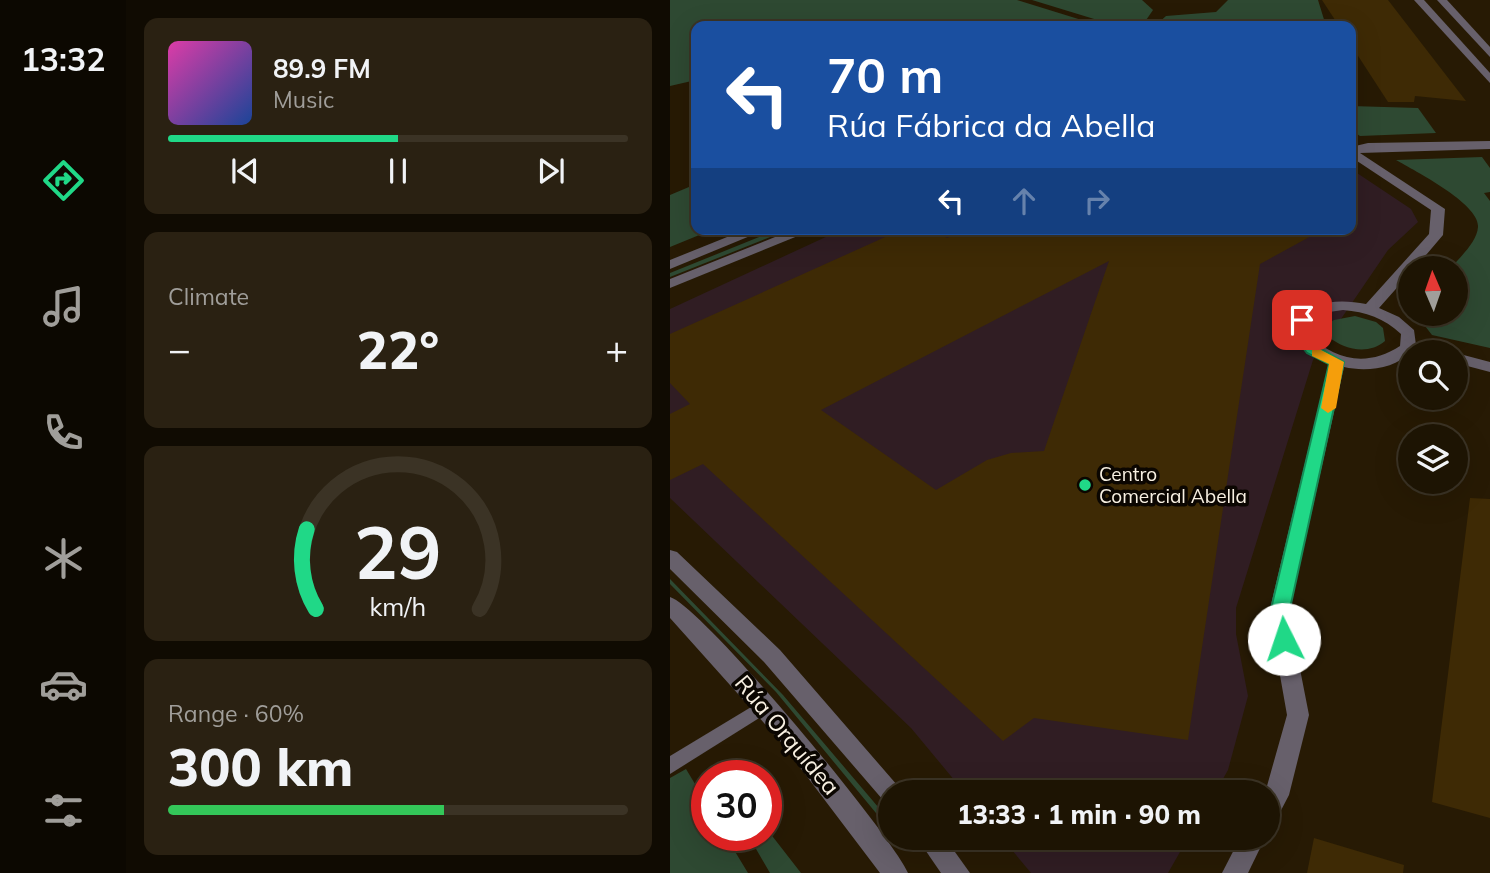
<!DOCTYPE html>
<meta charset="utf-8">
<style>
:root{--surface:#1d1403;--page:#2a2112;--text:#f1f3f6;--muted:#a09e9a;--line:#3b3325;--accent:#20d887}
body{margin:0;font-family:Mulish,sans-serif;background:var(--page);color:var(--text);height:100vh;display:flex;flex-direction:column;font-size:26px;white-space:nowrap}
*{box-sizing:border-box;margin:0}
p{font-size:23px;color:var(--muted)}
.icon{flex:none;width:38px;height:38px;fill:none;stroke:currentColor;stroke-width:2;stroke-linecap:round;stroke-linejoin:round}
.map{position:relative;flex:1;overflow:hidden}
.side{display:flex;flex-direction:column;gap:18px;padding:18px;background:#100b02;width:544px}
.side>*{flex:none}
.banner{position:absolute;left:21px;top:21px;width:665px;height:214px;border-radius:14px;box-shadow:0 7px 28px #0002,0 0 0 2px var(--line);background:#1a4fa0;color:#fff;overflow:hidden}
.needle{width:46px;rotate:358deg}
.tools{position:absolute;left:728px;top:256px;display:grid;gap:14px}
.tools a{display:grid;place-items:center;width:70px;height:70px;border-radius:50%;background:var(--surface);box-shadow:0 7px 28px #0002,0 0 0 2px var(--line);font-size:35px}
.speed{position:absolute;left:21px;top:760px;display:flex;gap:14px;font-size:35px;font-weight:700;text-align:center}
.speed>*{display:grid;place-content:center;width:91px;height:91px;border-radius:50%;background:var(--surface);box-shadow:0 7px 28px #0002,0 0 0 2px var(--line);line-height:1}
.speed .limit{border:10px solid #d22;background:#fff;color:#111}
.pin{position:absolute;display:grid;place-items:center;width:60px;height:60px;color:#fff;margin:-30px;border-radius:14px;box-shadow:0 4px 10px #0006}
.me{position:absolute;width:77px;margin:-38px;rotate:356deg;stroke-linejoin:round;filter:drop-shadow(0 0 5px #0008)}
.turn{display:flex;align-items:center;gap:24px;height:147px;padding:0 21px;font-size:32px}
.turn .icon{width:91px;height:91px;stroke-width:2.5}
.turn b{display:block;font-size:49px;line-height:60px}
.lanes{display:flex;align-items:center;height:66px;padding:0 21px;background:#0003;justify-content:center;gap:35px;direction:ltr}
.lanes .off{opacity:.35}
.big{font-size:52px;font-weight:800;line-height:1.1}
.side .widget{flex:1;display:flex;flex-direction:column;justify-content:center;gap:10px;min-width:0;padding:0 24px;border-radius:14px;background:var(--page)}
.side .dial{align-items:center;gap:0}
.dial svg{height:182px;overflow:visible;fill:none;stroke:var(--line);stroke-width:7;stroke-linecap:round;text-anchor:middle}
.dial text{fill:var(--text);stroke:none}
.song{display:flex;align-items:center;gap:21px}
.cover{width:84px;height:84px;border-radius:10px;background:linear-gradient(135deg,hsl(320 70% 55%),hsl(220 70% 35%))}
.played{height:7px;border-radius:4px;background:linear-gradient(90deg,var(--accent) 50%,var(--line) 50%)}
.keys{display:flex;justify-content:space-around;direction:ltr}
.heat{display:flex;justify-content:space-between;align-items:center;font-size:38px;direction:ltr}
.charge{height:10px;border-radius:5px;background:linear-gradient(90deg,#34c759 60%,var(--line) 0)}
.trip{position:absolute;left:208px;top:780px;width:402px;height:70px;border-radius:35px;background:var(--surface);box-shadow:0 7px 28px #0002,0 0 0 2px var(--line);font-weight:800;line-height:70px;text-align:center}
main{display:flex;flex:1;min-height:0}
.menu{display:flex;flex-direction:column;width:126px;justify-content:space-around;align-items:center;background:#0c0801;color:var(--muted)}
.menu .icon{width:49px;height:49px}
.menu .active{color:var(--accent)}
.menu b{font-size:32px;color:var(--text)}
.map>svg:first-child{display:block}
.commercial{fill:#301d23}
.green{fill:#2e4932}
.building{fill:#3e2a05;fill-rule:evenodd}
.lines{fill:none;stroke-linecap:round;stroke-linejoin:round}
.lane{fill:#67606b;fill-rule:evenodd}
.street{fill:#67606b;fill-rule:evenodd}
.route{fill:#20d887;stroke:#158c58;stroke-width:2}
.slow{fill:#f59e0b}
.poi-dot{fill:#20d887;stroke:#0b0601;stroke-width:2.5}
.labels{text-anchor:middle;stroke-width:7;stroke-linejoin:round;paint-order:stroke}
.poi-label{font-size:19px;fill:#f8f0e2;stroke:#0b0601;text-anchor:start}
.near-street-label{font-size:23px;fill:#f8f0e2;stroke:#0b0601}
</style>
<main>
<nav class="menu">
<b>13:32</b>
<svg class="icon active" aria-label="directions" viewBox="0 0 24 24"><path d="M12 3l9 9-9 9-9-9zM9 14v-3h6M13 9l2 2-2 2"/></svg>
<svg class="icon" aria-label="music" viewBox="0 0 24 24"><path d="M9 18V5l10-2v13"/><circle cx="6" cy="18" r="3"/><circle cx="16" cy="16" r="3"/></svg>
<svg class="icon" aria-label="phone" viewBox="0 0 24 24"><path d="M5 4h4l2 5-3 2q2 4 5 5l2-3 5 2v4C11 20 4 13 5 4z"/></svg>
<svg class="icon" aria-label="climate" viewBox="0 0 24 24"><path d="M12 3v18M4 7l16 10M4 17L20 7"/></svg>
<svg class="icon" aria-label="car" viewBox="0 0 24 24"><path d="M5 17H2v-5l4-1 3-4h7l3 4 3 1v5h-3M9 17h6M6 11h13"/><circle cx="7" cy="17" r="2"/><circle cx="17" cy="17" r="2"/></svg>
<svg class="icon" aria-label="filters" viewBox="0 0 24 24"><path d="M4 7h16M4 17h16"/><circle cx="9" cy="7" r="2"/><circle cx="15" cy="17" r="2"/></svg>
</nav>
<section class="side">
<div class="widget">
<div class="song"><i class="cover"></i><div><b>89.9 FM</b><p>Music</p></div></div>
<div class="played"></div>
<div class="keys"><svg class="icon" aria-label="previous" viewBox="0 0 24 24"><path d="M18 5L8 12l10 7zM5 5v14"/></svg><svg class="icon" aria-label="pause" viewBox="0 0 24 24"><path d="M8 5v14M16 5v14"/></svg><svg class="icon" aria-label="next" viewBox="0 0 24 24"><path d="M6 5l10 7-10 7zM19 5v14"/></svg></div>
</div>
<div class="widget"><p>Climate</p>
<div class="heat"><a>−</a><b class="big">22°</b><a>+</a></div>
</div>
<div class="widget dial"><svg viewBox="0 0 100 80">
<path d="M14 69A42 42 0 1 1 86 69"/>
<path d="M14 69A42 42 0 0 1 10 34" stroke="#20d887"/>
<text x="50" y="56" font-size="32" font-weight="700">29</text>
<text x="50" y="72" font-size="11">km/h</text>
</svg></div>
<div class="widget"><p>Range · 60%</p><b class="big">300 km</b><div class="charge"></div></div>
</section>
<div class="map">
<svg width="820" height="873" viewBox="0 0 820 873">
<rect width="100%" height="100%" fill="#271a04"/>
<g class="commercial">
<polygon points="681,169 741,209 748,222 718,250 643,360 566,608 566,634 578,696 558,770 545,793 295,793 241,728 0,498 0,309 173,229 681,229"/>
<polygon points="332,838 518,838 498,873 361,873"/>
</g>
<g class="green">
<polygon points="0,0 347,0 431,26 26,26 26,80 0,86"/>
<polygon points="362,0 472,0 483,10 472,26 447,26"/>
<polygon points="558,0 648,0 656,26 485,26 496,16 546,12"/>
<polygon points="681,106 748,108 766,133 690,136 681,130"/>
<path d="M 812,157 L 820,168 L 820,192 L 814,193 L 820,201 L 820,348 L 762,335 L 745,313 L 786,313 L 786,268 L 781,268 C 790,257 807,242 808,227 C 810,204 745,171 726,160 Z"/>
<polygon points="26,184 26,229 44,229 0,247 0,195"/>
<polygon points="104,231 108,234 0,277 0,273"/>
<path d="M 685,316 L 706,322 L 713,328 L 715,341 C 699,355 674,350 659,337 L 658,324 L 664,320 Z"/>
<polygon points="0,579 113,695 220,821 220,830 106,692 0,584"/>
<polygon points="16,769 37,804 37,835 55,835 78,873 0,873 0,778"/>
<polygon points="96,828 131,873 100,873 78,835 96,835"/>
</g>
<g class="building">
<polygon points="652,0 718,0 796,101 745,96 744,102 718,102 681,45 681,26 669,26"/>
<path d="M 233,229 L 264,229 L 277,238 L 296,229 L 654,229 L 590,264 L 518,740 L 364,718 L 333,741 L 33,464 L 0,480 L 0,414 L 20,404 L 0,383 L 0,334 ZM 439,261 L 374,451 L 341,453 L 317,460 L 266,490 L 151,410 Z"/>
<polygon points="800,498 820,499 820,818 762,802"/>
<polygon points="644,838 734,865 733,873 637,873"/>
</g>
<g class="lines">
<polygon class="lane" points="96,698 102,700 105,705 102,710 0,774 0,756"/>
<g class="street">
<polygon points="744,0 754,0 820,73 820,83"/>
<polygon points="767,0 777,0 820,47 820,57"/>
<path d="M 820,141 L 820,149 L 690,153 L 775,209 L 773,235 L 745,268 L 740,268 L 740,273 L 709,308 L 729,317 L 744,330 L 746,345 L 764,352 L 740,352 C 726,369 695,372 674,367 L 619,613 L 639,715 L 619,795 L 607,818 L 598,821 L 598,793 L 595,793 L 617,715 L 599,613 L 659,363 C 644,356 632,348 622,335 L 624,320 C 642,300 671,299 696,304 L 759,234 L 761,210 L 681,157 L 681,147 L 698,143 ZM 673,310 C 696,312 714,318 731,334 L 730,346 C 698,367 665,361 638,334 L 639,322 L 652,313 Z"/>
<polygon points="77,229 97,229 0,269 0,260"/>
<polygon points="125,229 145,229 0,288 0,279"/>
<polygon points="786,353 820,362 820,372 786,363"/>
<polygon points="0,550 7,552 110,650 234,793 220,793 220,803 213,800 94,662 0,569"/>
<path d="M 0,597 C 33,607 221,834 238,873 L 210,873 L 110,741 L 0,618 Z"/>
<polygon points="247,838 275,838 300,873 271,873"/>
<polygon points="570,838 595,838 578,873 552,873"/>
</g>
</g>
<polygon class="route" points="632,316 639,320 637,335 648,347 674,362 619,613 623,639 614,646 604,639 600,613 659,364 637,353 623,335 625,320"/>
<polygon class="slow" points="647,348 674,362 666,408 658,413 651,408 659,364 642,356 642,349"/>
<circle class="poi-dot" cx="415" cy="485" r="7"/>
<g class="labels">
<g class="poi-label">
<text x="429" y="481">Centro<tspan x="429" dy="22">Comercial Abella</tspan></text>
</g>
<g class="near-street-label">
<text transform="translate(117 735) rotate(50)" y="8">Rúa Orquídea</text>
</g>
</g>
</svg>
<div class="tools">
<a><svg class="needle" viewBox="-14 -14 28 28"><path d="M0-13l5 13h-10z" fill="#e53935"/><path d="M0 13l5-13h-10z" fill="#a09e9a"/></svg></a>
<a><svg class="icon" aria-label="search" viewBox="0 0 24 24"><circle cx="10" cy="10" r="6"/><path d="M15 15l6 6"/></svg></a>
<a><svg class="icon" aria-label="layers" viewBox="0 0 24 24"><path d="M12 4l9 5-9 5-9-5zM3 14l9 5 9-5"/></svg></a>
</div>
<div class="speed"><div class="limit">30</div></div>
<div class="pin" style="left:632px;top:320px;background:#d93025"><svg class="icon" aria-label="arrive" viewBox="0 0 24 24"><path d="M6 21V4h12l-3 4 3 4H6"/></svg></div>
<svg class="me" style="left:614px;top:639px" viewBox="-20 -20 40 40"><circle r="19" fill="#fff"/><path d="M0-13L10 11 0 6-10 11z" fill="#20d887"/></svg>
<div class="trip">13:33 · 1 min · 90 m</div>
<div class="banner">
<div class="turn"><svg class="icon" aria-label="left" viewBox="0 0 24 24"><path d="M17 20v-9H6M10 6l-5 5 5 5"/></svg><div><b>70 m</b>Rúa Fábrica da Abella</div></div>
<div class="lanes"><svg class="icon" aria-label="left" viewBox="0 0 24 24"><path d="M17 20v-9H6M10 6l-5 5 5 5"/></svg><svg class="icon off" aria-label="ahead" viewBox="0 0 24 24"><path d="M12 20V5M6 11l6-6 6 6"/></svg><svg class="icon off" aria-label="right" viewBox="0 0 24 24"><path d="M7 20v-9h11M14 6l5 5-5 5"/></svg></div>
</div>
</div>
</main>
